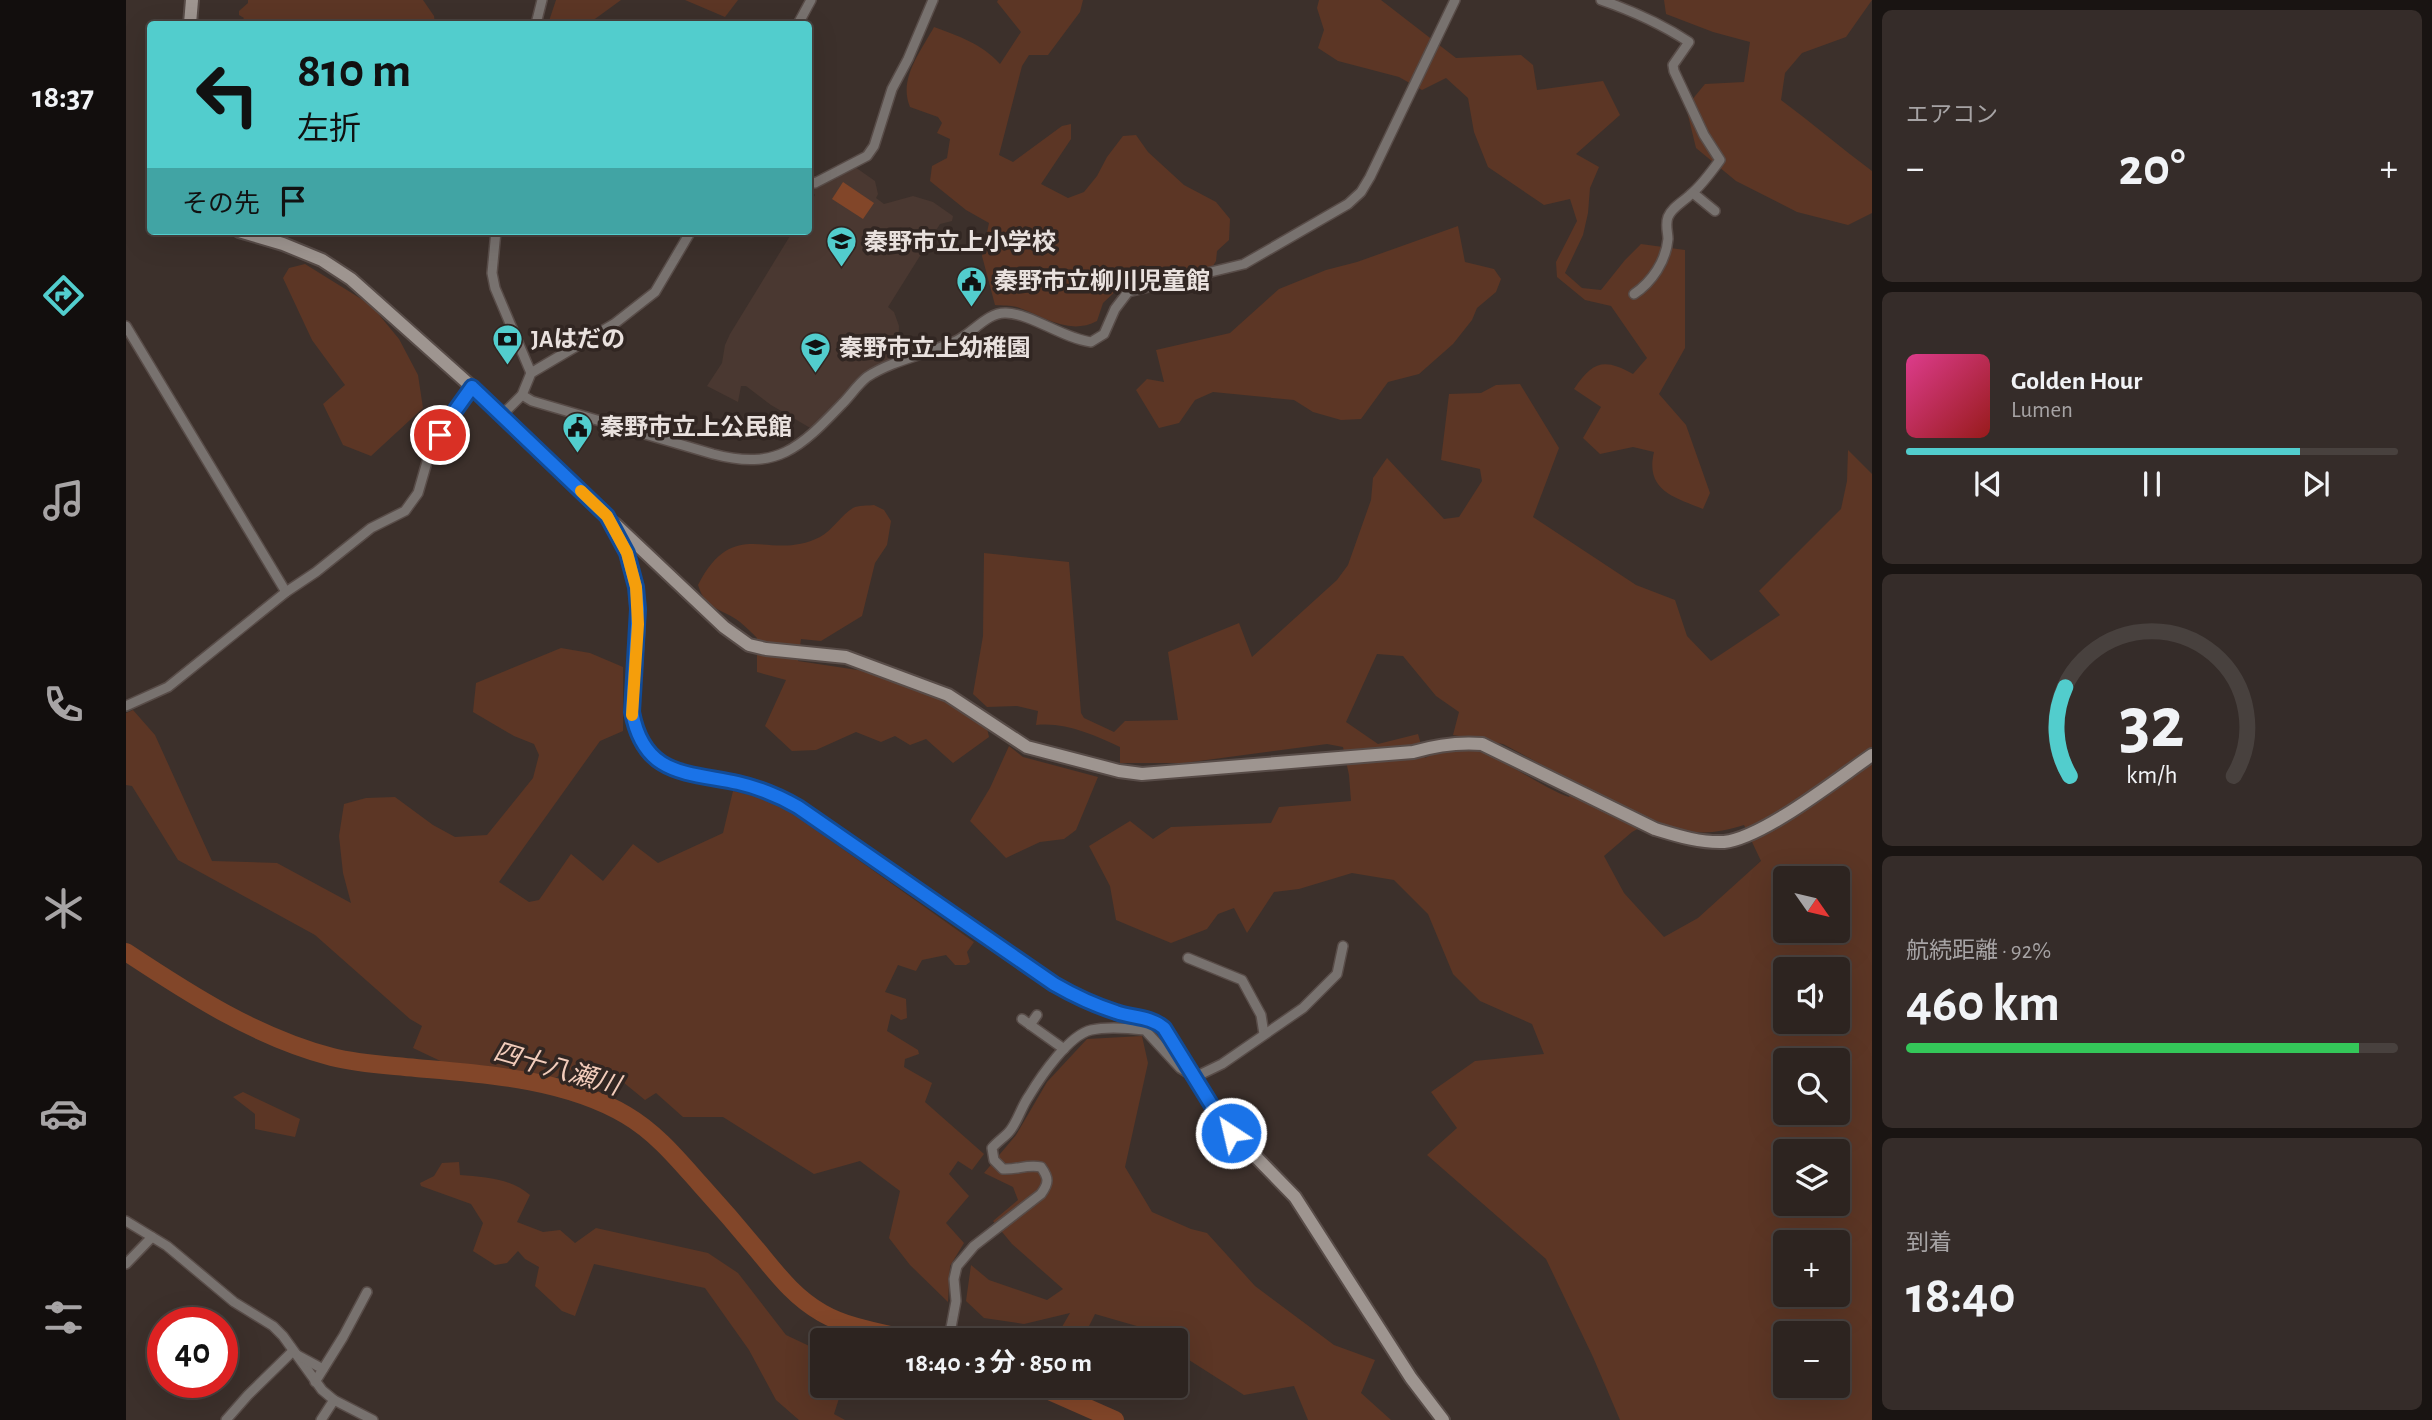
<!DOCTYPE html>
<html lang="ja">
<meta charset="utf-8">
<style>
:root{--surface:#2d2420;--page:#352c29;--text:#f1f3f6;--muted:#a7a4a5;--line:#48413e;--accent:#52cdcd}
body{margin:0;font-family:"Alegreya Sans","Noto Sans JP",sans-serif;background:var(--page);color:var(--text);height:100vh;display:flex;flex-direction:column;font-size:26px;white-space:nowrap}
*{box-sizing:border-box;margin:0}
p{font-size:23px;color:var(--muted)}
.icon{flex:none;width:38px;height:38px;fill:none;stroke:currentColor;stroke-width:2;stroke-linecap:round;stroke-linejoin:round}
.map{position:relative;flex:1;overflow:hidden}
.drawer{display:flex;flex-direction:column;gap:10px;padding:10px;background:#191412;width:560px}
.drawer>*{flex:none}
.guide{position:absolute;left:21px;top:21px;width:665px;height:214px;border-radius:7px;box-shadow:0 7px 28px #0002,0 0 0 2px var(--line);background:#52cdcd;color:#111;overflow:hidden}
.needle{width:46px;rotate:124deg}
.controls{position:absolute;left:1647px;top:866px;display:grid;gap:14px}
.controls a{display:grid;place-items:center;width:77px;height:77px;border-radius:7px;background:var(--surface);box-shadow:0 7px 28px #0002,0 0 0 2px var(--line);font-size:35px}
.speed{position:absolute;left:21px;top:1307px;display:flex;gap:14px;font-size:35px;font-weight:700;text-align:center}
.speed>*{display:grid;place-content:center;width:91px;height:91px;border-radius:50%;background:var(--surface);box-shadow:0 7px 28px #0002,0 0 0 2px var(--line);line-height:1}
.speed .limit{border:10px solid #d22;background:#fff;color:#111}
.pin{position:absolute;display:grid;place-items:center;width:60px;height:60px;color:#fff;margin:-30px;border:4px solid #fff;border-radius:50%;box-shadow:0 2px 7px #0007}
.me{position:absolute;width:77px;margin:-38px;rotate:325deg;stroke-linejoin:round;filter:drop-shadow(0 0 5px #0008)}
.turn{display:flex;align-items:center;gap:24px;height:147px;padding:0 35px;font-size:32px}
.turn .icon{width:91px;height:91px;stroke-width:2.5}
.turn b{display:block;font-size:49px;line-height:60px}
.then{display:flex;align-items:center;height:66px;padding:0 35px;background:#0003;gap:14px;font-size:26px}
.big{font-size:52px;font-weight:700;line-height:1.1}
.drawer .widget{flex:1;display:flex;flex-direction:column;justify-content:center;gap:10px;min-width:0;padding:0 24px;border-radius:10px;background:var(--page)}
.drawer .dial{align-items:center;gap:0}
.dial svg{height:182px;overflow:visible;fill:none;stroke:var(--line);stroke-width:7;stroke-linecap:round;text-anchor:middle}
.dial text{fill:var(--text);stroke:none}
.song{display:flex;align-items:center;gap:21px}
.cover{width:84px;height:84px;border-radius:10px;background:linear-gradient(135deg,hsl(330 70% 55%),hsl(0 70% 35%))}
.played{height:7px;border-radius:4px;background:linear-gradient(90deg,var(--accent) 80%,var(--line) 80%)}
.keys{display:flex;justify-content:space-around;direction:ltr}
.heat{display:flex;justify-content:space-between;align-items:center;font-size:38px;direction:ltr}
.charge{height:10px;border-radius:5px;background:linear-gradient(90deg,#34c759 92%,var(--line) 0)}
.trip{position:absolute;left:684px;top:1328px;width:378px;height:70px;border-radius:7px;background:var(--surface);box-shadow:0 7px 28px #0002,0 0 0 2px var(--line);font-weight:700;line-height:70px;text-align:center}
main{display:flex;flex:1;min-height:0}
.menu{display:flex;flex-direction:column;width:126px;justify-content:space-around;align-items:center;background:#120e0d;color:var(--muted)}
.menu .icon{width:49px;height:49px}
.menu .current{color:var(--accent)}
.menu b{font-size:32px;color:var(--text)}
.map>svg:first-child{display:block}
.built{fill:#4a3831}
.green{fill:#5c3625;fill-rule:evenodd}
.water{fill:#824629}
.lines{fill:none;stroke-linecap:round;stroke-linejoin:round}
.river{stroke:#824629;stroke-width:18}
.street-casing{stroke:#584c48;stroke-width:12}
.secondary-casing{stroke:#584c48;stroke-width:16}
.street{stroke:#78726f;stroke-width:9}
.secondary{stroke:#9e9590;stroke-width:12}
.route-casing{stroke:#114b97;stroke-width:18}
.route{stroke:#1a73e8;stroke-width:12}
.slow{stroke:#f59e0b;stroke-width:12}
.labels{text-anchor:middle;stroke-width:7;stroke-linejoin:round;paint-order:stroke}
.poi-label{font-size:24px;font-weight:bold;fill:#e9e1de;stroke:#312622;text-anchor:start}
.water-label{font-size:26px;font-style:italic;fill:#f2ccbb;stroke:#312622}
</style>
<main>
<nav class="menu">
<b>18:37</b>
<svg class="icon current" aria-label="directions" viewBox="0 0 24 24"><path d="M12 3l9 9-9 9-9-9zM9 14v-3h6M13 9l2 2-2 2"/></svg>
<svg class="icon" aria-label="music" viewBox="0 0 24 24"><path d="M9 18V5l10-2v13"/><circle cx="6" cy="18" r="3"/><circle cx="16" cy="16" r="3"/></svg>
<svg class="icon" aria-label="phone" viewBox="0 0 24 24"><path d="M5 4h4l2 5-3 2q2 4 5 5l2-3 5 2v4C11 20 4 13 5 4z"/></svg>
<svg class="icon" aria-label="climate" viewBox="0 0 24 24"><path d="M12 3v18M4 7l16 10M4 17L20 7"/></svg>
<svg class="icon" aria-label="car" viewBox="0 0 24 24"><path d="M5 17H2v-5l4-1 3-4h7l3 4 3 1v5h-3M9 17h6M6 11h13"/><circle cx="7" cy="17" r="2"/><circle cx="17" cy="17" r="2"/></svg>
<svg class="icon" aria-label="filters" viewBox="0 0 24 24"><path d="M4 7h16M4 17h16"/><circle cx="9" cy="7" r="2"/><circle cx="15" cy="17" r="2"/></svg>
</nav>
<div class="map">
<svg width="1746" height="1420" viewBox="0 0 1746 1420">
<rect width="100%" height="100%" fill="#3c302b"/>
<polygon class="built" points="729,167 749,181 752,194 750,198 758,204 787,196 807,202 827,216 826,221 814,224 762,307 768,312 773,326 772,360 745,370 730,381 686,429 645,405 620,386 615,386 612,402 581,386 596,363 599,345 604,334 667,231 682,231 683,206 689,195 685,190 686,184"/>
<g class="green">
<polygon points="122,0 297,0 308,16 309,24 113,24 118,18 113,15 113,11 122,3"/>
<polygon points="430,0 495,0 462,24 422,24"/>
<polygon points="559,0 612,0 599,17"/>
<path d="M 872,0 L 957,0 L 954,12 L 922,55 L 903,55 L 896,66 L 873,155 L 887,162 L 936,126 L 945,124 L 945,139 L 915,184 L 942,198 L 958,192 L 971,176 L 981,157 L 997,136 L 1010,135 L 1022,152 L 1058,185 L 1090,202 L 1104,219 L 1103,240 L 1091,251 L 1090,261 L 1076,284 L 1048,287 L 996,285 L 977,303 L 971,321 C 943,336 917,316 891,307 C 884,305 876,306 869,305 L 856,256 L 863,223 L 840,210 L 804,181 L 806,166 L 821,158 L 824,139 L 811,133 L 816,123 L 812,117 L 784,107 C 772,79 795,51 808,27 C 834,37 855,43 874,64 L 895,32 L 871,2 Z"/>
<path d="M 1193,0 L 1255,0 L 1330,58 L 1395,55 L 1407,65 L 1411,90 L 1477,81 L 1494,115 L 1450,154 L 1473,167 L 1464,188 L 1462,213 L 1457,235 L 1439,273 L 1456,288 L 1475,290 L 1499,260 L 1515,244 L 1559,250 L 1559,348 L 1533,394 L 1560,425 L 1584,493 L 1577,509 C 1547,497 1519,490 1528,452 L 1507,447 L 1474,454 L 1457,438 L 1475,407 L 1448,389 C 1467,361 1478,358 1507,374 L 1521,358 L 1485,306 L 1459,300 L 1431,277 L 1430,262 L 1451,221 L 1444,199 L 1418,205 L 1362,167 L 1348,132 L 1342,98 L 1320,78 L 1296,90 L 1273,77 L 1212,61 L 1192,48 L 1198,30 L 1191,8 Z"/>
<path d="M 1538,0 L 1746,0 L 1720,37 L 1676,53 L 1659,73 L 1655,100 C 1686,123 1715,148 1746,171 L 1746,213 L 1722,225 L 1671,212 L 1610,181 L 1570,148 L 1560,107 L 1579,84 L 1618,82 L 1624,42 L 1587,32 L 1540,14 Z"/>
<polygon points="1332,226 1339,262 1368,269 1375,279 1370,292 1351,308 1346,320 1327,344 1293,374 1262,382 1235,419 1215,420 1187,412 1168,400 1087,392 1069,400 1053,423 1033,428 1010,390 1021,379 1038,382 1030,350 1104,333 1153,289 1200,270 1231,262"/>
<polygon points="179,264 245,305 273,339 292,375 297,408 245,456 217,445 197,404 219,385 186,340 157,278 163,268"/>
<path d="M 1394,384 L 1433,448 L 1407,517 L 1510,585 L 1549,600 L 1561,636 L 1585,661 L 1654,615 L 1633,591 L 1715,509 L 1721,481 L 1722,450 L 1746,474 L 1746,1420 L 1494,1420 L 1467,1357 L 1420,1259 L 1301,1155 L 1331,1128 L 1305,1092 L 1349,1061 L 1418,1054 L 1406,1024 L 1354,1001 L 1327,974 L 1302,914 L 1268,880 L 1226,873 L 1173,889 L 1148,892 L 1121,933 L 1108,908 L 1092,914 L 1081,929 L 1045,943 L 990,920 L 984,886 L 963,846 L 1004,821 L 1027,839 L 1045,827 L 1145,823 L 1153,807 L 1225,801 L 1223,775 L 1217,747 L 1201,744 L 1058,763 L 994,763 L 994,747 C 967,735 941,722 910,725 L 912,711 L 891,706 L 861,707 L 847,694 L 857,636 L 858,553 L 943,562 L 955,713 L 958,718 L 988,732 L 999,721 L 1052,720 L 1042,652 L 1113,623 L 1126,657 L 1211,580 L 1222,565 L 1245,500 L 1247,478 L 1261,458 L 1318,519 L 1333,517 L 1356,481 L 1354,469 L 1315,460 L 1323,394 L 1355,393 L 1370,385 ZM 1251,654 L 1277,656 L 1310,696 L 1333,712 L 1327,735 L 1377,744 L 1450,783 L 1443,797 C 1410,786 1356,741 1324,747 C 1316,749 1307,754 1299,758 L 1292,734 L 1252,744 L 1220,722 ZM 1528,820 C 1564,835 1582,836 1618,825 L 1635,861 L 1572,918 L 1538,937 L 1498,893 L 1478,856 L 1506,832 ZM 1659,878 L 1712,878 L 1712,931 L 1659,931 ZM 1659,970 L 1712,970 L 1712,1022 L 1659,1022 ZM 1659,1060 L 1712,1060 L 1712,1113 L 1659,1113 ZM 1659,1152 L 1712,1152 L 1712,1204 L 1659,1204 ZM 1659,1242 L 1712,1242 L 1712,1295 L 1659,1295 ZM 1659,1334 L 1712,1334 L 1712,1386 L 1659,1386 Z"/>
<path d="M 748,505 L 758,510 L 765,521 L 761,545 L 749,563 L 736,616 L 695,641 L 675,639 L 672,661 L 745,672 L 813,698 L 861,728 L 863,737 L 827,763 L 800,739 L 784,745 L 769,736 L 755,742 L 730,732 L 690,750 L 666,751 L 639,726 L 660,680 L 631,672 L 631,638 C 626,633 620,627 614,622 C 596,608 580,611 572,585 C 609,514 643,563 694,537 C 707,530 715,515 727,508 C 732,505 742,506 748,505 Z"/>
<polygon points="435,648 464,653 497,667 497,731 474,741 373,882 403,902 413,900 445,854 477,881 507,844 532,863 597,833 607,791 637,798 662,810 848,942 841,952 844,962 840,965 829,965 820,955 796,960 790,971 772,965 759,992 780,999 781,1018 775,1020 765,1014 761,1031 792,1050 793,1054 779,1059 778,1067 806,1083 799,1102 858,1154 846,1170 832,1161 823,1174 843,1196 820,1223 838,1243 824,1266 822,1302 784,1265 763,1238 774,1191 734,1161 688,1174 597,1117 557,1117 530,1093 519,1100 492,1078 477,1091 441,1068 431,1077 416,1081 388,1071 325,1066 287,1048 296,1026 284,1019 189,935 52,860 6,786 0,785 0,713 7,710 29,735 86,861 151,863 225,903 217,873 213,836 218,804 240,798 269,797 307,825 329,837 361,835 407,778 413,755 408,744 388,736 347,712 350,683"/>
<polygon points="883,746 897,757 972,777 950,830 938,839 914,842 880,858 844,821 864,788"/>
<polygon points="1016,1036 1022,1063 999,1167 1026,1212 1065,1229 1081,1233 1129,1286 1208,1345 1249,1360 1235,1393 1265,1420 1182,1420 1168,1386 1118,1395 1063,1360 1050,1347 1050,1340 1043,1340 1035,1333 969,1314 956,1340 932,1340 929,1339 944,1313 898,1324 858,1318 840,1301 845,1265 863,1280 921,1300 937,1289 886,1244 867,1221 892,1200 887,1187 858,1173 890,1135 921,1082 961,1039"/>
<polygon points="117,1092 174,1119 169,1137 129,1129 129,1114 107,1097"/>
<path d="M 333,1162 L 334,1175 C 359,1177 384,1178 404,1195 L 391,1222 L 417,1232 L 434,1230 L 449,1243 L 470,1228 L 582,1253 L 612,1273 L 660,1335 L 696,1352 L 696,1386 L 717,1386 L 708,1414 L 719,1420 L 673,1420 L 650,1400 L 623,1350 L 579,1288 L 468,1264 L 449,1316 L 436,1311 L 409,1286 L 413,1267 L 399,1259 L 392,1251 L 381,1263 L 369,1265 L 347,1251 L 357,1223 L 345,1204 L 295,1186 L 294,1183 L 308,1176 L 316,1163 Z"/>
</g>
<polygon class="water" points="717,182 748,203 737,219 706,199"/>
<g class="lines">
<g class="river">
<path d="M 0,952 C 65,995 130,1037 206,1057 C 233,1064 262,1065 290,1068 C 359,1074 439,1079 500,1115 C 529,1132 550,1157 573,1183 C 593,1205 613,1228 632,1251 C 651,1274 668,1297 696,1313 C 722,1328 757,1333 786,1340"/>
<polyline points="912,1386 989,1420"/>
</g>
<defs>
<g id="street">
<path d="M 1475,0 C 1507,11 1534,23 1563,42 L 1547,65 L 1548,71 L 1578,135 L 1594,160 C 1585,172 1576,185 1565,194 C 1557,202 1546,207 1542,217 C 1539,225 1542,232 1542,239 C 1540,261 1526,282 1508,294"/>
<polyline points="410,24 416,0"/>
<polyline points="672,24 685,0"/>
<polyline points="682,182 689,183 741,156 748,146 766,89 782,59 807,0"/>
<polyline points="1567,193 1589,211"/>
<polyline points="370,231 366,273 369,288 405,373"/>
<polyline points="0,326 160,592"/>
<path d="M 396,395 L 406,401 L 587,454 C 651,471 674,448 716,404 C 724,396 732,384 741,377 C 767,360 802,354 830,341 C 846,334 861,312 880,313 C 906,314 936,338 965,342 L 978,334 L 989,309 L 1002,292 L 1118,264 L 1222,204 L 1235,192 L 1244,177 L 1329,0"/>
<polyline points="376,415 396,395 405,373 488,324 529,292 565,231"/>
<polyline points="0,706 42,687 160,592 190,572 245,528 279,511 292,493 303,455 326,415 346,387"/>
<polyline points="1062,958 1116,980 1135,1015 1138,1034"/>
<polyline points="896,1019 938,1049"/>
<polyline points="904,1025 911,1015"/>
<polyline points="0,1221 41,1246 108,1302 147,1326 157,1336 196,1390 208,1400 247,1420"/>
<polyline points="0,1264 26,1237"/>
<path d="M 824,1333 L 830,1301 L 828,1279 L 831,1266 L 848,1246 L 915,1194 C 923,1183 923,1178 915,1167 C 901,1164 891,1170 877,1169 L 868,1160 L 866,1148 C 871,1142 876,1139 882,1133 C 891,1124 895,1107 903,1096 C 915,1076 943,1035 965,1030 C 982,1026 1002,1028 1019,1030 L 1054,1068 L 1069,1077 L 1096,1064 L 1177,1008 L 1211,974 L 1217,946"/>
<polyline points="171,1355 197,1369"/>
<polyline points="189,1382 217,1337 241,1292"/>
<polyline points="100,1420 122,1395 167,1351"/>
<polyline points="195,1420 208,1400"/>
</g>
<g id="secondary">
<polyline points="64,24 66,0"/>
<path d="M 113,231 L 157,244 L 196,260 L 225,279 L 346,387 L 481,516 L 501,553 L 510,587 L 512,624 L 506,712 C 518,776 560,772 612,783 C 633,788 653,796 672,807 L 927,984 C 947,995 968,1005 990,1012 C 1006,1018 1024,1016 1038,1028 L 1096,1122 L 1169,1197 L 1285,1378 L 1317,1420"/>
<path d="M 489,524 L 598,627 L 623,645 L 640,649 L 720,657 L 822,695 L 901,747 L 993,771 L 1016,774 L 1287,752 C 1311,745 1332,742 1356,744 L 1529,829 C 1552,836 1574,843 1598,842 C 1637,838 1711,779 1746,755"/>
</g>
</defs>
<use href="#street" class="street-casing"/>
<use href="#secondary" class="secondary-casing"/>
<use href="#street" class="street"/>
<use href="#secondary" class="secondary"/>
</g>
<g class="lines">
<defs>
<path id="route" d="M 314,435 L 326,415 L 346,387 L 481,516 L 501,553 L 510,587 L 512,609 L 506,712 C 518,776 560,772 612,783 C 634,788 653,796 672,807 L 928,984 C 947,995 968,1005 990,1012 C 1006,1018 1024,1016 1038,1028 L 1096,1122 L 1105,1133"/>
</defs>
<use href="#route" class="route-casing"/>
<use href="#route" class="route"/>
<polyline class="slow" points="455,491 481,516 501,553 510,587 512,624 506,715"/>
</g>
<defs>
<symbol id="school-pin" viewBox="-11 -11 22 30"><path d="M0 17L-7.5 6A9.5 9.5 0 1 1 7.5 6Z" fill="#52cdcd" stroke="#312622"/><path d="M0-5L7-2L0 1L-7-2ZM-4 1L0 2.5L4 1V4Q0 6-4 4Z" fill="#111"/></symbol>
<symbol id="civic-pin" viewBox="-11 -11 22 30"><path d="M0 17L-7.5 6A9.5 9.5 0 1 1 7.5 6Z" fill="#52cdcd" stroke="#312622"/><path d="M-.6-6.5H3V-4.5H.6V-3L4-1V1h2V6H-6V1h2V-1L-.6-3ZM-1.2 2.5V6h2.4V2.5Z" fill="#111"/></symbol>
<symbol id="bank-pin" viewBox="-11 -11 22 30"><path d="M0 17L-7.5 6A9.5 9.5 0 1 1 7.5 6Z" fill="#52cdcd" stroke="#312622"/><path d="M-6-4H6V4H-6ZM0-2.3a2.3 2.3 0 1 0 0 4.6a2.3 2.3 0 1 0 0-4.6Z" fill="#111"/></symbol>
</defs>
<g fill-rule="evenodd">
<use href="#school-pin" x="698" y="224" width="35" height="47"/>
<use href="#civic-pin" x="828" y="264" width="35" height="47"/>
<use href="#bank-pin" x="364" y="322" width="35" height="47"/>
<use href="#school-pin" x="672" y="330" width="35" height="47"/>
<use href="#civic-pin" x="434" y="410" width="35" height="47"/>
</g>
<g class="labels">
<g class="poi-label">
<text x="738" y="250">秦野市立上小学校</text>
<text x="868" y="289">秦野市立柳川児童館</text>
<text x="405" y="347">JAはだの</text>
<text x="713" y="356">秦野市立上幼稚園</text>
<text x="474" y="435">秦野市立上公民館</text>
</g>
<g class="water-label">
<text transform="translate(431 1068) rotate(16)" y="9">四十八瀬川</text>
</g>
</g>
</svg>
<div class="controls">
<a><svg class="needle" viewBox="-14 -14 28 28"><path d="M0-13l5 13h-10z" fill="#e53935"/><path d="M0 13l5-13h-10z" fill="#a7a4a5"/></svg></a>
<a><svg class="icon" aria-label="sound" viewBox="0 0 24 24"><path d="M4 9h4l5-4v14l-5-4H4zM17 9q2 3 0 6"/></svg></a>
<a><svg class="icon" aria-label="search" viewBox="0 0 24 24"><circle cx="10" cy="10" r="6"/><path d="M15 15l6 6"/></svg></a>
<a><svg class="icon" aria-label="layers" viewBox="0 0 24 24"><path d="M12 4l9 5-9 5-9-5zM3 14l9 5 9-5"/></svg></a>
<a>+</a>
<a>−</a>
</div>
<div class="speed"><div class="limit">40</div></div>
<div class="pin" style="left:314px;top:435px;background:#d93025"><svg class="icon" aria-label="arrive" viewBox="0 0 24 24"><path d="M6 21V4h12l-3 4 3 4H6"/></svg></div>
<svg class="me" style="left:1105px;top:1133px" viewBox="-20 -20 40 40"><circle r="17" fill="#1a73e8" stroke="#fff" stroke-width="3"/><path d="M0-11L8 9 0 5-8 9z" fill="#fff"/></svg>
<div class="trip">18:40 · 3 分 · 850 m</div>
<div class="guide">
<div class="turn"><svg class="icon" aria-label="left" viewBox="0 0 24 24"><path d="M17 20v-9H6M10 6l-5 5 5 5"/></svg><div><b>810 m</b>左折</div></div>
<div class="then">その先<svg class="icon" aria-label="arrive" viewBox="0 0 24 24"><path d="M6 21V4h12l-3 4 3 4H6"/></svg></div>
</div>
</div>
<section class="drawer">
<div class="widget"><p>エアコン</p>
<div class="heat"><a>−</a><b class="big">20°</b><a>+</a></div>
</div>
<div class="widget">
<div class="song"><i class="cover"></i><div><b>Golden Hour</b><p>Lumen</p></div></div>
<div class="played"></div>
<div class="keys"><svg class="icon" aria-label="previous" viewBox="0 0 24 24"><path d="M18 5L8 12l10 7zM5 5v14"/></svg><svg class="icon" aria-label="pause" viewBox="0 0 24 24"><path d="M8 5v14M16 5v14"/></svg><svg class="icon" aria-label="next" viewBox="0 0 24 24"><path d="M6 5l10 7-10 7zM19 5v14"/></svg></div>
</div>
<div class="widget dial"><svg viewBox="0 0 100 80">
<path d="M14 69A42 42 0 1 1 86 69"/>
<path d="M14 69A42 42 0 0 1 12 30" stroke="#52cdcd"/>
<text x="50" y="56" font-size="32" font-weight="700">32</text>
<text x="50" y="72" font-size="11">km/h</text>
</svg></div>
<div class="widget"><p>航続距離 · 92%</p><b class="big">460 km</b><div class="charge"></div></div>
<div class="widget"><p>到着</p><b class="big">18:40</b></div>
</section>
</main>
